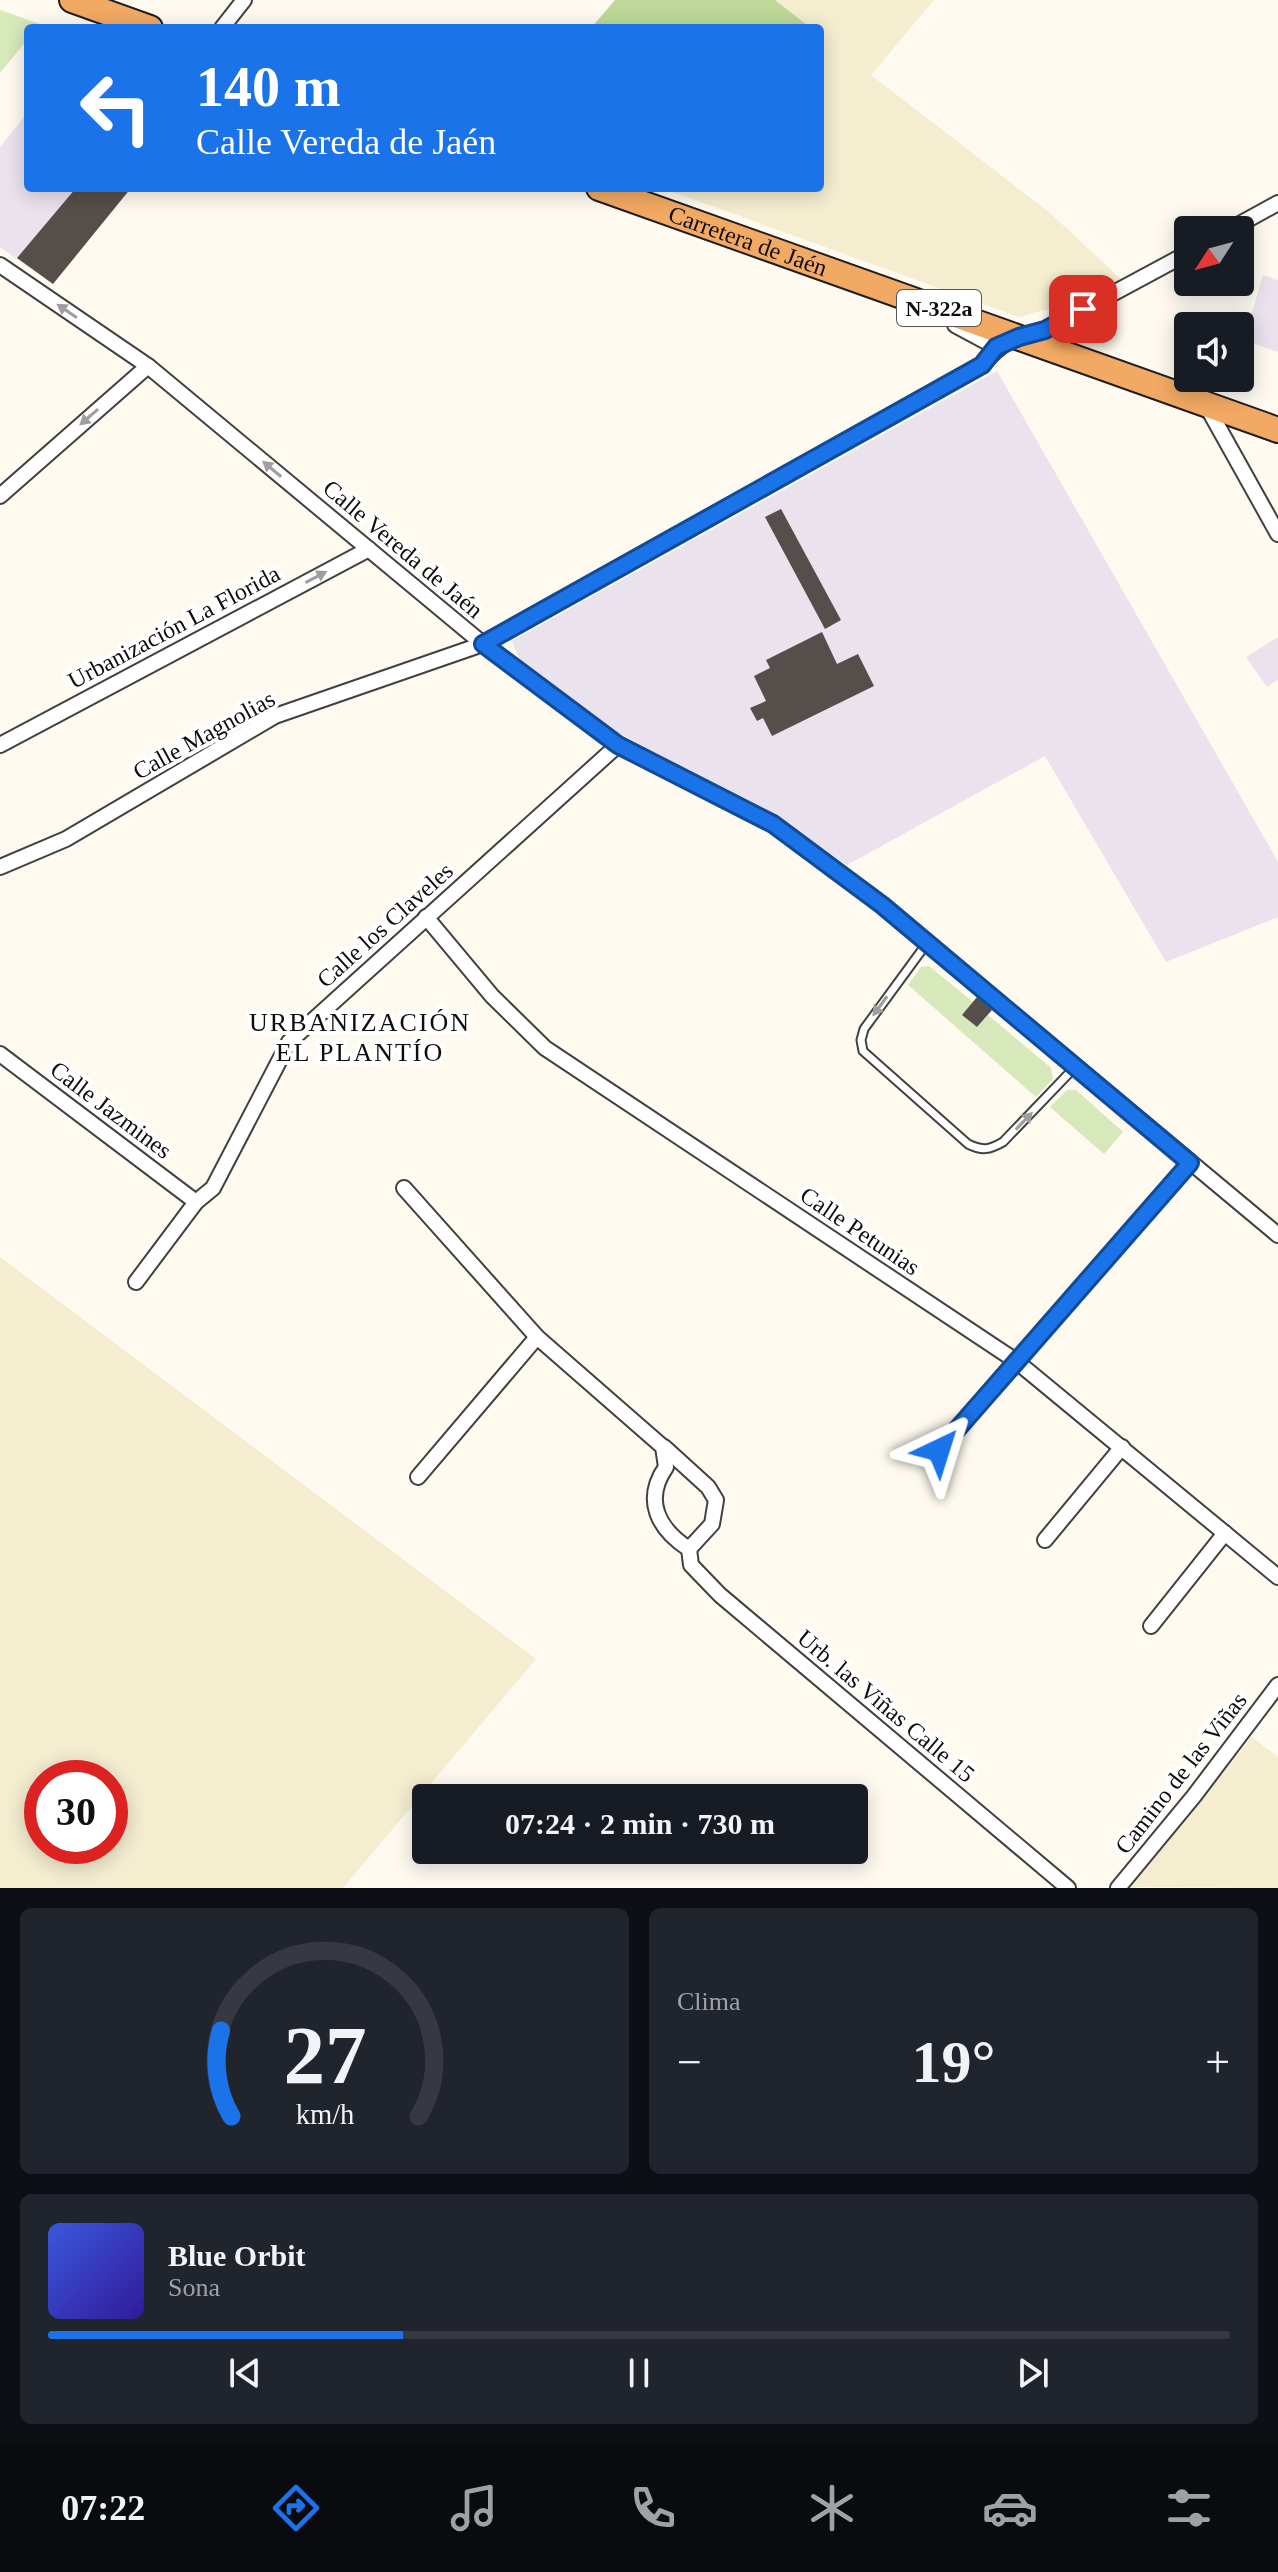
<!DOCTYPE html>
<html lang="es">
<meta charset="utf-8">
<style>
:root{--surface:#171b24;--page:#20242c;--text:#f1f3f6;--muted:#9ea1a6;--line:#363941;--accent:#1a73e8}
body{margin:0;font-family:"Times New Roman",serif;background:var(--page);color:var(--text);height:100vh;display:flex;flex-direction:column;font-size:30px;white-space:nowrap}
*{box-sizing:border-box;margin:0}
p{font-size:26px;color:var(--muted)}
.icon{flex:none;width:44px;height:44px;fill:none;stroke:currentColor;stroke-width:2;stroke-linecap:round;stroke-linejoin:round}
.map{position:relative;height:1888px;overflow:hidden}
.details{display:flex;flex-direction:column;gap:20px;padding:20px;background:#0d0f14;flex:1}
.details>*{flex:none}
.banner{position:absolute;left:24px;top:24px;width:800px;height:168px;border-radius:8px;box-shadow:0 4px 20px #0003;background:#1a73e8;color:#fff;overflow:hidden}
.needle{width:52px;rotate:234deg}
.tools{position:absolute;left:1174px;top:216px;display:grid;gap:16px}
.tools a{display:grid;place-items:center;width:80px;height:80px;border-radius:8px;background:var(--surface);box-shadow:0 4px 20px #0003;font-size:40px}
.speed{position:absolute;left:24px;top:1760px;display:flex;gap:16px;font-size:40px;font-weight:700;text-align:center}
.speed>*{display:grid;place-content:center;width:104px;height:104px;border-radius:50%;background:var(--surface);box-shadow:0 4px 20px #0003;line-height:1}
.speed .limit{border:12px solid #d22;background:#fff;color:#111}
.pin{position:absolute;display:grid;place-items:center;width:68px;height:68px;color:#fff;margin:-34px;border-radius:16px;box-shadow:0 4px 12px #0006}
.me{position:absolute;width:88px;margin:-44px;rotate:41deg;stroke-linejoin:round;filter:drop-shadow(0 0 6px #0008)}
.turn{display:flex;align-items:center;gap:28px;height:168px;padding:0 40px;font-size:36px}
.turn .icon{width:104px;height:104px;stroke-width:2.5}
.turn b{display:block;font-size:56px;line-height:68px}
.big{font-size:60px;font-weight:700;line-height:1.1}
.details .card{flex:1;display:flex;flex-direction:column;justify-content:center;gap:12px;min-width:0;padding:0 28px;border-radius:12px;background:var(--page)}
.details .dial{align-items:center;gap:0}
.dial svg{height:208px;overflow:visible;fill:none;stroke:var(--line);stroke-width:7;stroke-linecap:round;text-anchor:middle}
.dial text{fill:var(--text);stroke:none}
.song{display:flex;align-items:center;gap:24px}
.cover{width:96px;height:96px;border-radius:12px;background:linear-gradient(135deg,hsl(230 70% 55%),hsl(250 70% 35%))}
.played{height:8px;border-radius:4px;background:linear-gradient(90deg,var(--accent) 30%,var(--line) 30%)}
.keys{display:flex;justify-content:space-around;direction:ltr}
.heat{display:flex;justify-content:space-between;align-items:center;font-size:44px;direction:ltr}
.details .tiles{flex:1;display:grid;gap:20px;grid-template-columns:1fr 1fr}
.card:last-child{grid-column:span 2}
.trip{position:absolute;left:412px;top:1784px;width:456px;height:80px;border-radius:8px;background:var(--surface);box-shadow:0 4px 20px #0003;font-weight:700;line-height:80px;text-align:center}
.tabs{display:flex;height:128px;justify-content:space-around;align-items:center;background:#090b0e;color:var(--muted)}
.tabs .icon{width:56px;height:56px}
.tabs .active{color:var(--accent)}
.tabs b{font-size:36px;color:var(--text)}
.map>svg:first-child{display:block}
.industrial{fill:#eae2ec}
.farmland{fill:#f4edd0;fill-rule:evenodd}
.green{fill:#d7e8ba}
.forest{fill:#bdd899}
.building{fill:#564e4a}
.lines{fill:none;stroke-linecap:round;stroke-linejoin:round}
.service-casing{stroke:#414141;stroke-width:11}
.minor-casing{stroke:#414141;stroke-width:18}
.trunk-casing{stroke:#1f1f1f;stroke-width:28}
.service{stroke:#fff;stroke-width:7}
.minor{stroke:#fff;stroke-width:14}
.trunk{stroke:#f2a963;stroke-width:24}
.oneway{fill:#9f9f9f}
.route-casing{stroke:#114b97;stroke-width:20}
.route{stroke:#1a73e8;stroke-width:14}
.labels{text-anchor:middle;stroke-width:8;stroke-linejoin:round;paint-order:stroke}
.shield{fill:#fff;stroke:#565656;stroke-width:2}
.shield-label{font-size:22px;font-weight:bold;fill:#0e0e0e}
.street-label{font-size:24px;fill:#0e0e0e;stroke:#fff}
.neighbourhood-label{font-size:26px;letter-spacing:2px;fill:#0e0e0e;stroke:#fff}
</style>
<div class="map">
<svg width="1278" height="1888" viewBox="0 0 1278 1888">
<rect width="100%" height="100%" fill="#fefaef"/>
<g class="industrial">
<polygon points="28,112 28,188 131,188 53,284 0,247 0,147"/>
<polygon points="1263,275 1278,280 1278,352 1244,340"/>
<polygon points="997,371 1278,862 1278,917 1166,962 1045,756 847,865 776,818 615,731 539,676 519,658 512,641"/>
<polygon points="1278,637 1278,680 1267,687 1246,657"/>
</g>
<g class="farmland">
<polygon points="775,0 934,0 871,75 1050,213 1122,280 1083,299 1019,317 662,188 820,188 820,28 811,28"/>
<path d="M 0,1257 L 536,1659 L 343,1888 L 0,1888 ZM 42,1778 L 110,1778 L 110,1846 L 42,1846 Z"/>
<polygon points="1252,1737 1278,1757 1278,1888 1130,1887"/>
</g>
<g class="green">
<polygon points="0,10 40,24 37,28 28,28 28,39 0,73"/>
<polygon points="929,966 973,1002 963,1015 977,1027 988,1015 1051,1068 1053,1079 1036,1097 908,985 921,967"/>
<polygon points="1067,1090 1076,1090 1123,1132 1104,1154 1050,1107"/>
</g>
<polygon class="forest" points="615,0 775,0 811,28 591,28"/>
<g class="building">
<polygon points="76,188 131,188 53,284 17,258"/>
<polygon points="781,509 841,620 825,629 765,517"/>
<polygon points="822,632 837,664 858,654 874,686 772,736 763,718 757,721 750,708 766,701 754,676 770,668 766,660"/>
<polygon points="977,997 992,1010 977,1027 962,1015"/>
</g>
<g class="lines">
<defs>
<path id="service" d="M 927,943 L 864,1029 L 861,1040 L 863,1051 L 968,1144 C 982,1151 989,1150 1003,1142 L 1075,1067"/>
<g id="minor">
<polyline points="222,28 244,0"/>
<polyline points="1229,230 1278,203"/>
<polyline points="0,265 148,366 483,644 618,745 773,824 882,905 1278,1235"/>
<polyline points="955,325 996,347"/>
<polyline points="1206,405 1278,534"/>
<polyline points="0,496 148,366"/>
<polyline points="0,745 369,549"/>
<path d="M 0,867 L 66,839 L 275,716 L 483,644 L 982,365 C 1006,339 1011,339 1045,330 L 1188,253"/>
<polyline points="426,917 492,996 545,1048 1016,1361 1278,1577"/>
<polyline points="0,1054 196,1202"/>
<path d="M 404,1188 L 537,1337 L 663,1447 L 666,1467 C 643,1500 658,1529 689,1549 L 691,1565 L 720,1595 L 1068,1888"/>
<polyline points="136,1282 196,1202 213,1188 289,1042 618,745"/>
<polyline points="664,1447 708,1487 716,1500 712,1524 689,1549"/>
<polyline points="939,1450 1190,1163"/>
<polyline points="418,1477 537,1337"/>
<polyline points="1045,1540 1122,1447"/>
<polyline points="1151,1626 1225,1533"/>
<polyline points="1118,1888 1194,1796 1278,1685"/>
</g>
<g id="trunk">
<polyline points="72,0 150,28"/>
<path id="s1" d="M 599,188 L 1278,430"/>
</g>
</defs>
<use href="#service" class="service-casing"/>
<use href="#minor" class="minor-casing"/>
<use href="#trunk" class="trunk-casing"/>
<use href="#service" class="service"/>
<use href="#minor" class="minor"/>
<use href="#trunk" class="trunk"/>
</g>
<defs><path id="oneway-solid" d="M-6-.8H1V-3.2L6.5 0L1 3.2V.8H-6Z" transform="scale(2)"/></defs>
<g class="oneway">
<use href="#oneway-solid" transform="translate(67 311) rotate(-146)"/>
<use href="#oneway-solid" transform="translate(89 417) rotate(139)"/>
<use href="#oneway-solid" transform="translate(272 469) rotate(-140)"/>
<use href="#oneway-solid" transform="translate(316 577) rotate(-28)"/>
<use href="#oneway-solid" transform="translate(880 1006) rotate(126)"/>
<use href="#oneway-solid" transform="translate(1024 1121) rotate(-46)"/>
</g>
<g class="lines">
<defs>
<polyline id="route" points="939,1450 1190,1163 882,905 773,824 618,745 483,644 982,365 996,347 1019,337 1045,330 1083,309"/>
</defs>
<use href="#route" class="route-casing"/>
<use href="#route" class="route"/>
</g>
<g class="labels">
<rect class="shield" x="897" y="290" width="84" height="36" rx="6"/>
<g class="shield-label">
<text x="939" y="316">N-322a</text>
</g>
<g class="street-label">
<text dy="8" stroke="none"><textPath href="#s1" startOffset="158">Carretera de Jaén</textPath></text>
<text transform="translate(403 549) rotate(40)" y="8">Calle Vereda de Jaén</text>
<text transform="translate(174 627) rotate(-28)" y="8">Urbanización La Florida</text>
<text transform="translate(204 735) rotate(-29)" y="8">Calle Magnolias</text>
<text transform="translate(385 925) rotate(-42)" y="8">Calle los Claveles</text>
<text transform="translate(111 1110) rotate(37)" y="8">Calle Jazmines</text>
<text transform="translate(860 1231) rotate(34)" y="8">Calle Petunias</text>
<text transform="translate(886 1706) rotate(40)" y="8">Urb. las Viñas Calle 15</text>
<text transform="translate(1181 1773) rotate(-52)" y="8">Camino de las Viñas</text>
</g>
<g class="neighbourhood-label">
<text x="360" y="1031">URBANIZACIÓN<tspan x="360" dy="30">EL PLANTÍO</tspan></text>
</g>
</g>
</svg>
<div class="tools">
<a><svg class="needle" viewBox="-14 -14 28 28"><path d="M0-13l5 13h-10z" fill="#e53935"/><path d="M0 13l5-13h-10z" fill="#9ea1a6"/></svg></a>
<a><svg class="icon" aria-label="sound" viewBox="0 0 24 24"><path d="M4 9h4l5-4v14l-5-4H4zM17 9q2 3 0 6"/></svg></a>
</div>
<div class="speed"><div class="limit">30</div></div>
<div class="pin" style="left:1083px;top:309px;background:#d93025"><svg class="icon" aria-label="arrive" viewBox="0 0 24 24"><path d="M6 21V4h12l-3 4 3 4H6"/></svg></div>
<svg class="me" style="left:939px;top:1450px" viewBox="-20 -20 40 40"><path d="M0-17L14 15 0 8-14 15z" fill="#1a73e8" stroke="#fff" stroke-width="4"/></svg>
<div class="trip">07:24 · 2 min · 730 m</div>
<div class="banner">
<div class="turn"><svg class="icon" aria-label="left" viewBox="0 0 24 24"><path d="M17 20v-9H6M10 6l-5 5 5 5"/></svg><div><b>140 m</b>Calle Vereda de Jaén</div></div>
</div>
</div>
<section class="details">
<div class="tiles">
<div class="card dial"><svg viewBox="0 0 100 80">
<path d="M14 69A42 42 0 1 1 86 69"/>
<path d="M14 69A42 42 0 0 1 10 36" stroke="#1a73e8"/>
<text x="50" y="56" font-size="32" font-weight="700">27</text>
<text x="50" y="72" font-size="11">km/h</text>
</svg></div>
<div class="card"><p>Clima</p>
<div class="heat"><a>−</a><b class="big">19°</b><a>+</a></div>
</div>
<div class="card">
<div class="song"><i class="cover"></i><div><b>Blue Orbit</b><p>Sona</p></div></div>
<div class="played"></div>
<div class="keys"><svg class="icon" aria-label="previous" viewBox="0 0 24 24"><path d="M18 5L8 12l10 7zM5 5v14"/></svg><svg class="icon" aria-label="pause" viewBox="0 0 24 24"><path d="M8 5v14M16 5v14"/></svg><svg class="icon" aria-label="next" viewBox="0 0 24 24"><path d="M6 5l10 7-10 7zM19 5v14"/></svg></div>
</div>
</div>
</section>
<nav class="tabs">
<b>07:22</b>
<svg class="icon active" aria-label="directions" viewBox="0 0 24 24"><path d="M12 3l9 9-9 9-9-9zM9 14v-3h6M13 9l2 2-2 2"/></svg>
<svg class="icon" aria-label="music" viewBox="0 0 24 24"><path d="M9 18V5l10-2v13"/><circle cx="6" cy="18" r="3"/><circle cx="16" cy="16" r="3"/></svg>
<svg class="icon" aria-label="phone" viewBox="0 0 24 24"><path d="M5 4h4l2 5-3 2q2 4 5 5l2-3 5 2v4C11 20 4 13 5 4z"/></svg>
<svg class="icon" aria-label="climate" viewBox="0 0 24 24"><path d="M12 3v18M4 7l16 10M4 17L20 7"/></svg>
<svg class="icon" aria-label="car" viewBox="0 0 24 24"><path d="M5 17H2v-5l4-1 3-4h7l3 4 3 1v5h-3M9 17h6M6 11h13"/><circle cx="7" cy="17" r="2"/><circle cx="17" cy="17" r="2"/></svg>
<svg class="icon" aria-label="filters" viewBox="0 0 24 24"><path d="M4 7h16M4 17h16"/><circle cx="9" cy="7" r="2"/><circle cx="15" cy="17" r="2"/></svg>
</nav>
